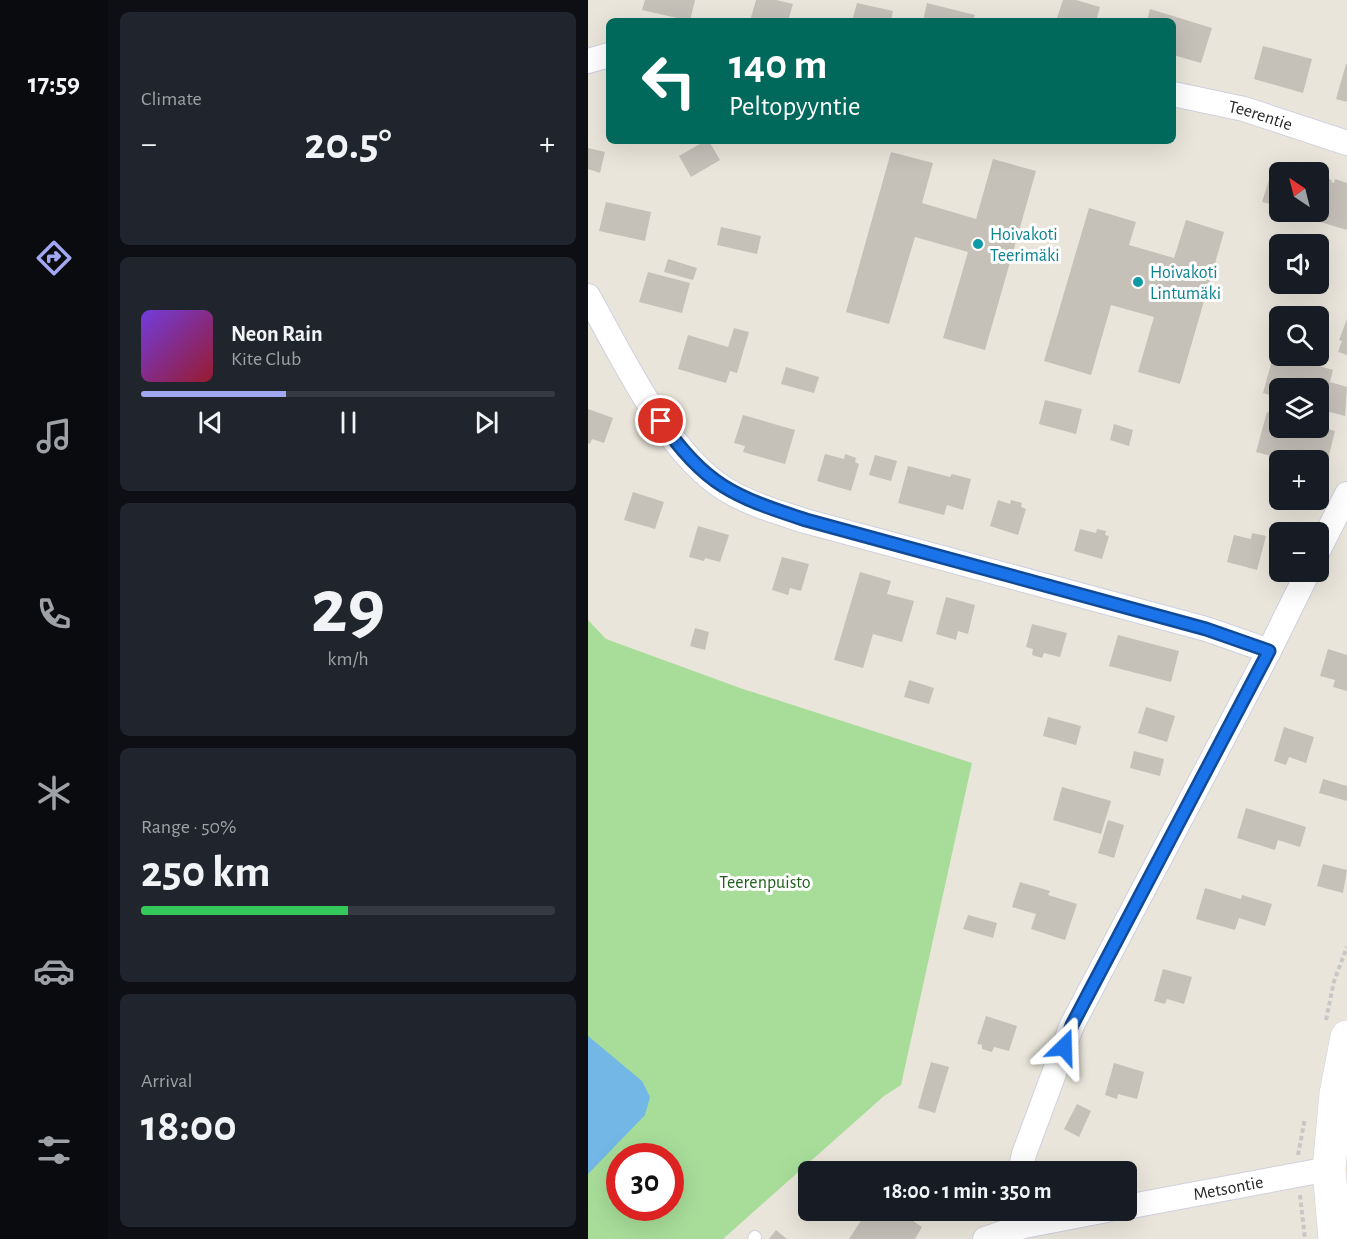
<!DOCTYPE html>
<meta charset="utf-8">
<style>
:root{--surface:#171b24;--page:#20242c;--text:#f1f3f6;--muted:#9ea1a6;--line:#363941;--accent:#a2a7f2}
body{margin:0;font-family:"Alegreya Sans",sans-serif;background:var(--page);color:var(--text);height:100vh;display:flex;flex-direction:column;font-size:22px;white-space:nowrap}
*{box-sizing:border-box;margin:0}
p{font-size:20px;color:var(--muted)}
.icon{flex:none;width:33px;height:33px;fill:none;stroke:currentColor;stroke-width:2;stroke-linecap:round;stroke-linejoin:round}
.map{position:relative;flex:1;overflow:hidden}
.drawer{display:flex;flex-direction:column;gap:12px;padding:12px;background:#0d0f14;width:480px}
.drawer>*{flex:none}
.hud{position:absolute;left:18px;top:18px;width:570px;height:126px;border-radius:9px;box-shadow:0 6px 24px #0002;background:#00695c;color:#fff;overflow:hidden}
.needle{width:39px;rotate:325deg}
.buttons{position:absolute;left:681px;top:162px;display:grid;gap:12px}
.buttons a{display:grid;place-items:center;width:60px;height:60px;border-radius:9px;background:var(--surface);box-shadow:0 6px 24px #0002;font-size:30px}
.speed{position:absolute;left:18px;top:1143px;display:flex;gap:12px;font-size:30px;font-weight:700;text-align:center}
.speed>*{display:grid;place-content:center;width:78px;height:78px;border-radius:50%;background:var(--surface);box-shadow:0 6px 24px #0002;line-height:1}
.speed .limit{border:9px solid #d22;background:#fff;color:#111}
.pin{position:absolute;display:grid;place-items:center;width:51px;height:51px;color:#fff;margin:-26px;border:3px solid #fff;border-radius:50%;box-shadow:0 2px 6px #0007}
.me{position:absolute;width:66px;margin:-33px;rotate:22deg;stroke-linejoin:round;filter:drop-shadow(0 0 4px #0008)}
.turn{display:flex;align-items:center;gap:21px;height:126px;padding:0 24px;font-size:27px}
.turn .icon{width:78px;height:78px;stroke-width:2.5}
.turn b{display:block;font-size:42px;line-height:51px}
.big{font-size:45px;font-weight:700;line-height:1.1}
.drawer .widget{flex:1;display:flex;flex-direction:column;justify-content:center;gap:9px;min-width:0;padding:0 21px;border-radius:9px;background:var(--page)}
.drawer .dial{align-items:center;gap:0}
.dial b{font-size:78px;line-height:1}
.song{display:flex;align-items:center;gap:18px}
.cover{width:72px;height:72px;border-radius:9px;background:linear-gradient(135deg,hsl(260 70% 55%),hsl(350 70% 35%))}
.played{height:6px;border-radius:3px;background:linear-gradient(90deg,var(--accent) 35%,var(--line) 35%)}
.keys{display:flex;justify-content:space-around;direction:ltr}
.heat{display:flex;justify-content:space-between;align-items:center;font-size:33px;direction:ltr}
.charge{height:9px;border-radius:4px;background:linear-gradient(90deg,#34c759 50%,var(--line) 0)}
.trip{position:absolute;left:210px;top:1161px;width:339px;height:60px;border-radius:9px;background:var(--surface);box-shadow:0 6px 24px #0002;font-weight:700;line-height:60px;text-align:center}
main{display:flex;flex:1;min-height:0}
.tab-bar{display:flex;flex-direction:column;width:108px;justify-content:space-around;align-items:center;background:#090b0e;color:var(--muted)}
.tab-bar .icon{width:42px;height:42px}
.tab-bar .active{color:var(--accent)}
.tab-bar b{font-size:27px;color:var(--text)}
.map>svg:first-child{display:block}
.green{fill:#a7dd99;fill-rule:evenodd}
.water{fill:#72b7e6}
.building{fill:#c5c1b9}
.lines{fill:none;stroke-linecap:round;stroke-linejoin:round}
.service-casing{stroke:#cfd0e0;stroke-width:14}
.minor-casing{stroke:#cfd0e0;stroke-width:26}
.secondary-casing{stroke:#cfd0e0;stroke-width:34}
.path{stroke:#c7c7c7;stroke-width:4;stroke-dasharray:4.5 3;stroke-linecap:butt}
.service{stroke:#fff;stroke-width:12}
.minor{stroke:#fff;stroke-width:24}
.secondary{stroke:#fff;stroke-width:33}
.route-casing{stroke:#114b97;stroke-width:15}
.route{stroke:#1a73e8;stroke-width:10}
.culture-dot{fill:#0f9aa8;stroke:#fff;stroke-width:2}
.labels{text-anchor:middle;stroke-width:6;stroke-linejoin:round;paint-order:stroke}
.street-label{font-size:18px;fill:#272727;stroke:#fff}
.culture-label{font-size:18px;fill:#0d838f;stroke:#fff;text-anchor:start}
.park-label{font-size:18px;fill:#225f1d;stroke:#fff}
</style>
<main>
<nav class="tab-bar">
<b>17:59</b>
<svg class="icon active" aria-label="directions" viewBox="0 0 24 24"><path d="M12 3l9 9-9 9-9-9zM9 14v-3h6M13 9l2 2-2 2"/></svg>
<svg class="icon" aria-label="music" viewBox="0 0 24 24"><path d="M9 18V5l10-2v13"/><circle cx="6" cy="18" r="3"/><circle cx="16" cy="16" r="3"/></svg>
<svg class="icon" aria-label="phone" viewBox="0 0 24 24"><path d="M5 4h4l2 5-3 2q2 4 5 5l2-3 5 2v4C11 20 4 13 5 4z"/></svg>
<svg class="icon" aria-label="climate" viewBox="0 0 24 24"><path d="M12 3v18M4 7l16 10M4 17L20 7"/></svg>
<svg class="icon" aria-label="car" viewBox="0 0 24 24"><path d="M5 17H2v-5l4-1 3-4h7l3 4 3 1v5h-3M9 17h6M6 11h13"/><circle cx="7" cy="17" r="2"/><circle cx="17" cy="17" r="2"/></svg>
<svg class="icon" aria-label="filters" viewBox="0 0 24 24"><path d="M4 7h16M4 17h16"/><circle cx="9" cy="7" r="2"/><circle cx="15" cy="17" r="2"/></svg>
</nav>
<section class="drawer">
<div class="widget"><p>Climate</p>
<div class="heat"><a>−</a><b class="big">20.5°</b><a>+</a></div>
</div>
<div class="widget">
<div class="song"><i class="cover"></i><div><b>Neon Rain</b><p>Kite Club</p></div></div>
<div class="played"></div>
<div class="keys"><svg class="icon" aria-label="previous" viewBox="0 0 24 24"><path d="M18 5L8 12l10 7zM5 5v14"/></svg><svg class="icon" aria-label="pause" viewBox="0 0 24 24"><path d="M8 5v14M16 5v14"/></svg><svg class="icon" aria-label="next" viewBox="0 0 24 24"><path d="M6 5l10 7-10 7zM19 5v14"/></svg></div>
</div>
<div class="widget dial"><b>29</b><p>km/h</p></div>
<div class="widget"><p>Range · 50%</p><b class="big">250 km</b><div class="charge"></div></div>
<div class="widget"><p>Arrival</p><b class="big">18:00</b></div>
</section>
<div class="map">
<svg width="759" height="1239" viewBox="0 0 759 1239">
<rect width="100%" height="100%" fill="#e9e5da"/>
<path class="green" d="M 0,620 L 18,639 L 152,688 L 384,763 L 313,1085 L 296,1096 L 135,1239 L 0,1239 ZM 32,1156 L 82,1156 L 82,1208 L 32,1208 Z"/>
<polygon class="water" points="0,1036 54,1081 62,1097 57,1115 0,1174"/>
<g class="building">
<polygon points="57,0 107,0 102,21 54,10"/>
<polygon points="168,0 188,0 205,4 200,21 162,21"/>
<polygon points="475,0 488,0 512,7 508,21 468,21"/>
<polygon points="269,3 305,11 303,21 264,21"/>
<polygon points="339,3 387,15 385,21 335,21"/>
<polygon points="562,9 624,28 613,63 585,55 585,21 559,21"/>
<polygon points="675,46 724,59 715,93 666,79"/>
<polygon points="758,64 759,64 759,102 748,99"/>
<polygon points="117,141 121,141 132,160 103,177 91,156"/>
<polygon points="0,148 17,152 12,173 0,169"/>
<polygon points="303,152 345,163 334,203 388,219 405,159 448,171 397,350 355,338 380,252 327,237 301,324 258,312"/>
<polygon points="691,165 708,169 708,165 739,174 737,178 744,180 743,182 746,183 747,179 759,183 759,230 729,221 730,217 713,212 730,212 730,172 692,172 692,206 674,202 685,167 690,168"/>
<polygon points="18,202 63,212 57,241 11,231"/>
<polygon points="501,208 548,222 541,245 586,258 598,220 636,232 592,384 550,372 566,317 523,305 503,375 456,361"/>
<polygon points="133,227 173,236 169,254 129,245"/>
<polygon points="80,259 109,268 105,280 76,272"/>
<polygon points="60,272 102,283 94,313 51,302"/>
<polygon points="759,319 759,355 750,352 754,341 751,340"/>
<polygon points="146,328 161,332 149,373 142,371 138,383 90,369 100,335 140,347"/>
<polygon points="686,353 745,370 742,382 759,387 757,416 730,409 730,388 692,388 692,398 675,393"/>
<polygon points="198,367 231,377 226,393 193,384"/>
<polygon points="457,400 494,409 488,434 451,424"/>
<polygon points="0,409 25,418 16,443 4,439 2,444 0,443"/>
<polygon points="679,412 692,416 692,428 730,426 747,431 737,471 730,469 730,460 699,460 668,452"/>
<polygon points="155,415 207,430 197,464 155,452 157,446 146,443"/>
<polygon points="526,424 545,430 541,446 522,440"/>
<polygon points="237,454 256,459 257,454 268,458 267,462 271,464 263,491 229,481"/>
<polygon points="287,455 309,461 303,481 281,475"/>
<polygon points="320,466 362,477 364,474 383,479 375,510 359,505 356,515 310,503"/>
<polygon points="45,492 76,502 67,529 36,520"/>
<polygon points="410,500 422,504 423,500 434,503 433,507 438,509 430,535 402,526"/>
<polygon points="110,526 141,535 132,562 117,558 116,561 101,557"/>
<polygon points="492,529 508,533 509,529 518,531 517,535 521,536 514,559 486,551"/>
<polygon points="664,533 678,536 669,570 639,562 646,535 663,539"/>
<polygon points="194,557 221,564 213,591 202,588 200,595 184,590"/>
<polygon points="272,572 303,581 299,594 326,601 314,642 285,634 275,668 246,660"/>
<polygon points="358,597 387,605 380,634 370,631 368,640 348,634"/>
<polygon points="444,624 479,633 472,657 456,653 454,658 444,655 445,649 438,647"/>
<polygon points="107,628 121,632 117,650 102,646"/>
<polygon points="530,635 591,651 583,682 521,666"/>
<polygon points="740,649 759,655 759,691 745,687 747,680 732,676"/>
<polygon points="321,680 346,688 341,704 316,697"/>
<polygon points="558,707 587,716 579,742 550,733"/>
<polygon points="460,717 493,726 488,745 455,736"/>
<polygon points="696,727 726,737 718,763 701,757 698,765 686,761"/>
<polygon points="546,751 576,759 572,776 542,768"/>
<polygon points="735,779 759,786 759,801 731,793"/>
<polygon points="474,787 523,801 513,834 465,820"/>
<polygon points="658,808 718,827 712,847 690,840 687,850 649,838"/>
<polygon points="520,820 536,825 526,858 510,853"/>
<polygon points="735,864 759,870 755,893 729,886"/>
<polygon points="432,882 462,891 460,895 489,904 477,940 443,929 448,914 424,907"/>
<polygon points="617,888 653,899 654,895 684,904 677,926 651,918 647,930 608,919"/>
<polygon points="380,915 409,923 405,938 375,929"/>
<polygon points="575,969 604,977 596,1004 579,999 577,1004 566,1001"/>
<polygon points="398,1016 429,1026 421,1051 406,1047 404,1052 394,1049 394,1045 389,1044"/>
<polygon points="343,1062 361,1067 347,1113 330,1108"/>
<polygon points="526,1063 556,1072 549,1099 530,1094 529,1099 517,1095"/>
<polygon points="489,1104 503,1111 491,1137 476,1129"/>
<polygon points="280,1210 309,1210 334,1227 327,1239 261,1239"/>
<polygon points="314,1210 334,1210 328,1220"/>
<polygon points="188,1230 199,1239 181,1239"/>
</g>
<g class="lines">
<defs>
<polyline id="service" points="166,1239 167,1237"/>
<g id="minor">
<polyline points="0,61 21,55"/>
<path id="s1" d="M 585,94 L 656,109 L 759,143"/>
<path d="M 0,296 C 34,356 78,452 137,489 C 161,504 190,512 217,521 L 618,629 L 681,651"/>
<polyline points="730,551 759,494"/>
<polyline points="432,1172 436,1154 484,1025 681,651 720,572"/>
<path id="s2" d="M 538,1207 L 741,1169"/>
<polyline points="397,1239 436,1226 519,1210"/>
</g>
<polyline id="secondary" points="747,1239 741,1169 748,1094 759,1037"/>
</defs>
<use href="#service" class="service-casing"/>
<use href="#minor" class="minor-casing"/>
<use href="#secondary" class="secondary-casing"/>
<g class="path">
<polyline points="738,1020 746,981 759,947"/>
<polyline points="710,1155 717,1118"/>
<polyline points="712,1195 717,1239"/>
</g>
<use href="#service" class="service"/>
<use href="#minor" class="minor"/>
<use href="#secondary" class="secondary"/>
</g>
<g class="lines">
<defs>
<path id="route" d="M 73,421 C 116,485 147,497 218,520 L 618,629 L 681,651 L 484,1025 L 476,1047"/>
</defs>
<use href="#route" class="route-casing"/>
<use href="#route" class="route"/>
</g>
<g class="culture-dot">
<circle cx="390" cy="244" r="6"/>
<circle cx="550" cy="282" r="6"/>
</g>
<g class="labels">
<g class="street-label">
<text dy="6" stroke="none"><textPath href="#s1" startOffset="90">Teerentie</textPath></text>
<text dy="6" stroke="none"><textPath href="#s2" startOffset="104">Metsontie</textPath></text>
</g>
<g class="culture-label">
<text x="402" y="240">Hoivakoti<tspan x="402" dy="21">Teerimäki</tspan></text>
<text x="562" y="278">Hoivakoti<tspan x="562" dy="21">Lintumäki</tspan></text>
</g>
<g class="park-label">
<text x="177" y="888">Teerenpuisto</text>
</g>
</g>
</svg>
<div class="buttons">
<a><svg class="needle" viewBox="-14 -14 28 28"><path d="M0-13l5 13h-10z" fill="#e53935"/><path d="M0 13l5-13h-10z" fill="#9ea1a6"/></svg></a>
<a><svg class="icon" aria-label="sound" viewBox="0 0 24 24"><path d="M4 9h4l5-4v14l-5-4H4zM17 9q2 3 0 6"/></svg></a>
<a><svg class="icon" aria-label="search" viewBox="0 0 24 24"><circle cx="10" cy="10" r="6"/><path d="M15 15l6 6"/></svg></a>
<a><svg class="icon" aria-label="layers" viewBox="0 0 24 24"><path d="M12 4l9 5-9 5-9-5zM3 14l9 5 9-5"/></svg></a>
<a>+</a>
<a>−</a>
</div>
<div class="speed"><div class="limit">30</div></div>
<div class="pin" style="left:73px;top:421px;background:#d93025"><svg class="icon" aria-label="arrive" viewBox="0 0 24 24"><path d="M6 21V4h12l-3 4 3 4H6"/></svg></div>
<svg class="me" style="left:476px;top:1047px" viewBox="-20 -20 40 40"><path d="M0-17L14 15 0 8-14 15z" fill="#1a73e8" stroke="#fff" stroke-width="4"/></svg>
<div class="trip">18:00 · 1 min · 350 m</div>
<div class="hud">
<div class="turn"><svg class="icon" aria-label="left" viewBox="0 0 24 24"><path d="M17 20v-9H6M10 6l-5 5 5 5"/></svg><div><b>140 m</b>Peltopyyntie</div></div>
</div>
</div>
</main>
